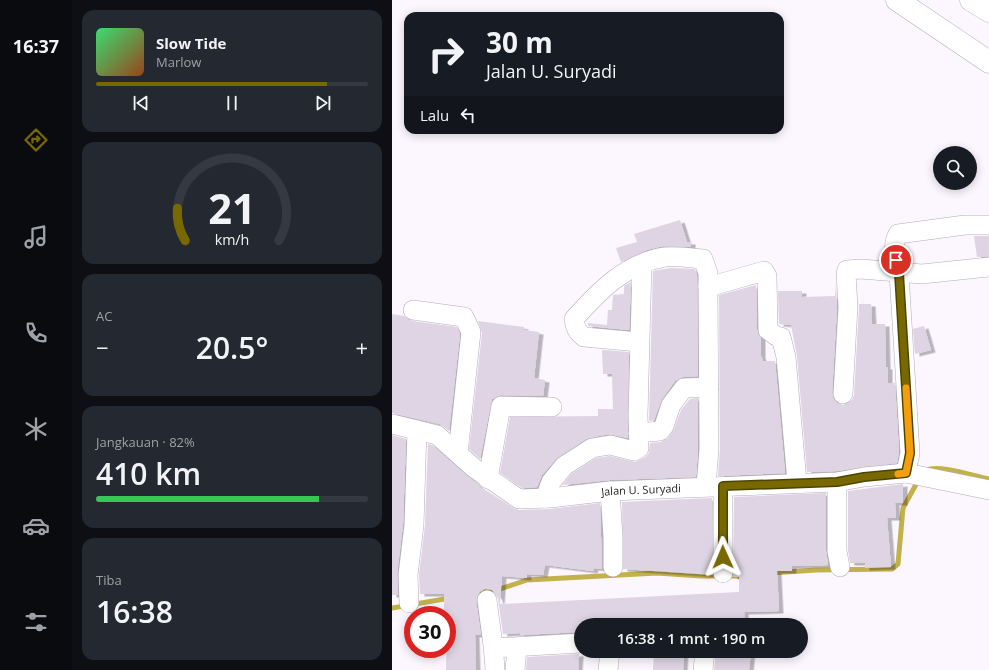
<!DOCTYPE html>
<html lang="id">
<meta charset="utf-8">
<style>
:root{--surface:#171b24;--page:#242831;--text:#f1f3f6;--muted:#9ea1a6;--line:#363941;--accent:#786800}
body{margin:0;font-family:"Open Sans",sans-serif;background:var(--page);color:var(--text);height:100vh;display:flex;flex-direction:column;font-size:15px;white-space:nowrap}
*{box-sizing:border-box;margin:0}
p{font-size:13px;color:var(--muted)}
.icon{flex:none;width:22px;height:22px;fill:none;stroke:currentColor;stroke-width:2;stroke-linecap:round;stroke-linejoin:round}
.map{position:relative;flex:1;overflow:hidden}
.details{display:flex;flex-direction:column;gap:10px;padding:10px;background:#0d0f14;width:320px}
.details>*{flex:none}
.banner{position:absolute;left:12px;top:12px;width:380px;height:122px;border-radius:12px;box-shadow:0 2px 10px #0003;background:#171b24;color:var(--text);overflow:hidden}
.controls{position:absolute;left:541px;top:146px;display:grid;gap:8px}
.controls a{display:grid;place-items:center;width:44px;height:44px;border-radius:50%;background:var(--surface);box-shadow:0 2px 10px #0003;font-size:20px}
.speed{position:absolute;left:12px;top:606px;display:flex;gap:8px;font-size:20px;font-weight:700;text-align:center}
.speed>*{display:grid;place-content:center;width:52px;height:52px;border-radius:50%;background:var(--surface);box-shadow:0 2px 10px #0003;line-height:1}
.speed .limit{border:6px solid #d22;background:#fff;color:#111}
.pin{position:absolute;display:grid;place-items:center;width:34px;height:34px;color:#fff;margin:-17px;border:2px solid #fff;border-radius:50%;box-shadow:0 1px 4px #0007}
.me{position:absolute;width:44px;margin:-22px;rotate:359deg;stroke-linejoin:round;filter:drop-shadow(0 0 3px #0008)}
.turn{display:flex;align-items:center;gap:14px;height:84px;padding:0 16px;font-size:18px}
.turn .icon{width:52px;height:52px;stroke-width:2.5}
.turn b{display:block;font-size:28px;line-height:34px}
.then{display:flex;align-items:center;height:38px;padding:0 16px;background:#0003;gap:8px;font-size:15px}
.big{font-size:30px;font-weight:600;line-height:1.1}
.details .card{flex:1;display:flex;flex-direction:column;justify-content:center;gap:6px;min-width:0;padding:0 14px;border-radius:12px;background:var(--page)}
.details .dial{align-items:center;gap:0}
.dial svg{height:104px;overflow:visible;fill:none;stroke:var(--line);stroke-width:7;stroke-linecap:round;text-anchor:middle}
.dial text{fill:var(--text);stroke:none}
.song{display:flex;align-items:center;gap:12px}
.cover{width:48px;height:48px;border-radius:6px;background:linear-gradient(135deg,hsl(140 70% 55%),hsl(20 70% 35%))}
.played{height:4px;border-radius:2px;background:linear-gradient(90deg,var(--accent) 85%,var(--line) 85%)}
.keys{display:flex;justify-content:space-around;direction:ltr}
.heat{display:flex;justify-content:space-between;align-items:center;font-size:22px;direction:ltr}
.charge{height:6px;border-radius:3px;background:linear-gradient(90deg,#34c759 82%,var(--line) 0)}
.trip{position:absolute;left:182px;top:618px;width:234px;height:40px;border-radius:20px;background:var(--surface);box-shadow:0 2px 10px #0003;font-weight:600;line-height:40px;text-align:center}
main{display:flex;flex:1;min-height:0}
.tab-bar{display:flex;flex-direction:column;width:72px;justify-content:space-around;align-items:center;background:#090b0e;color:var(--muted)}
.tab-bar .icon{width:28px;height:28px}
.tab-bar .current{color:var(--accent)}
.tab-bar b{font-size:18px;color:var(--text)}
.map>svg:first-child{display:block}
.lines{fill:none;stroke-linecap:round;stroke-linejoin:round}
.stream{stroke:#c3b14c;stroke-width:5}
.building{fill:#ded4e3;filter:url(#shadow)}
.street-casing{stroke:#b4abb9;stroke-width:20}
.secondary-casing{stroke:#b4abb9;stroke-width:23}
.street{stroke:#fff;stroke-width:19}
.secondary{stroke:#fff;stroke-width:22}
.route-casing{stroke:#4e4400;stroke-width:10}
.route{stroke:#786800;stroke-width:7}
.slow{stroke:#f59e0b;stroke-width:7}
.labels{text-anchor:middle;stroke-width:3;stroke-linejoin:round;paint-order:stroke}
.street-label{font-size:11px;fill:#231f24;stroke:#fff}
</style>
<main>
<nav class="tab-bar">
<b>16:37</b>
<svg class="icon current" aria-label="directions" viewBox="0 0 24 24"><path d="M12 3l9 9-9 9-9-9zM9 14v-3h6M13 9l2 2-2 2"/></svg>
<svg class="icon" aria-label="music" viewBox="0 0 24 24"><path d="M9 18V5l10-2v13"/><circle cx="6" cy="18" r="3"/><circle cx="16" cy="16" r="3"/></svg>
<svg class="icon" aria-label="phone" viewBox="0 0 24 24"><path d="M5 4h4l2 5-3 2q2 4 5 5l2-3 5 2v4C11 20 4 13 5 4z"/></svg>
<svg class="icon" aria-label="climate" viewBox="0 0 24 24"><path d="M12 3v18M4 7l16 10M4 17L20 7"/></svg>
<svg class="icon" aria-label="car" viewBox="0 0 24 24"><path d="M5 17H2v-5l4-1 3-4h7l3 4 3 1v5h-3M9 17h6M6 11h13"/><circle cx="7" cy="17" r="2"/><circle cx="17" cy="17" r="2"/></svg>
<svg class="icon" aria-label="filters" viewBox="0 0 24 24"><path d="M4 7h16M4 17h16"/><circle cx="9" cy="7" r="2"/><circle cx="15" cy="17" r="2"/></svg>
</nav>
<section class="details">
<div class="card">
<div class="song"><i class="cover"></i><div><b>Slow Tide</b><p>Marlow</p></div></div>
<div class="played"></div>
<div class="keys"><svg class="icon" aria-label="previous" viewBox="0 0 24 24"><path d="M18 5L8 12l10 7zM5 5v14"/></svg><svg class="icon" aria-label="pause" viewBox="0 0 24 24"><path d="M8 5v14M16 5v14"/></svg><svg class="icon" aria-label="next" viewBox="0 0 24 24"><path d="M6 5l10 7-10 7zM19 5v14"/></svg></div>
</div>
<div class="card dial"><svg viewBox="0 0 100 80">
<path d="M14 69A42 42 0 1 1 86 69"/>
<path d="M14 69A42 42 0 0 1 8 44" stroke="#786800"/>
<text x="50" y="56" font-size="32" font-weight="700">21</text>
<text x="50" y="72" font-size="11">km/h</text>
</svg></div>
<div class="card"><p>AC</p>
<div class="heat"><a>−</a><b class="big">20.5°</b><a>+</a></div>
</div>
<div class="card"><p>Jangkauan · 82%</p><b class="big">410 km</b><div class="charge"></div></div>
<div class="card"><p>Tiba</p><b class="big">16:38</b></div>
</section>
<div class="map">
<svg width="597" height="670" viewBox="0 0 597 670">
<defs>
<filter id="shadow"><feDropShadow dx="4.5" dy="2.5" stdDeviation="0" flood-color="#0004"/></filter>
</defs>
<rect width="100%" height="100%" fill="#fcf6ff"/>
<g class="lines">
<g class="stream">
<path d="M 533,471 C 544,463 582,476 597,479"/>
<polyline points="379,573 424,570 500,569 506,564 511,508 527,479"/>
<polyline points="82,593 111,588 135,580 265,573 309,576 347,576"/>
<polyline points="0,608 58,598"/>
</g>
</g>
<g class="building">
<polygon points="288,220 295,242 299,242 299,247 271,246 255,250 229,262 224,248 245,242 242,234"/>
<polygon points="582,236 597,236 597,256 585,257"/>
<polygon points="278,268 303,269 305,275 306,376 291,377 283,381 270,399 262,420 257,421 261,271"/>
<polygon points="239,282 237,330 196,326 196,323 215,325 216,310 220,310 221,295 232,294 232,286"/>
<polygon points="466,282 467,304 479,304 480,324 493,324 494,367 496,367 496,383 503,383 507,452 505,463 444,471 415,472 405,356 399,325 387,324 386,291 410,291 410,297 443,296 444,283 445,307 440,393 445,403 451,405 460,400 462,395 467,308"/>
<polygon points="364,285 365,330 369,338 369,356 371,361 383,361 393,473 326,476 328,449 327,295"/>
<polygon points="0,314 12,316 20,321 65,327 68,334 57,431 48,424 0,413"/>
<polygon points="86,321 132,327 132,330 147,332 142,378 153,380 151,396 109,395 100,399 88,459 77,449 90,333"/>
<polygon points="532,326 539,350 523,354 521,329"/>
<polygon points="210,350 237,352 236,438 216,434 194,439 164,459 150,475 145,487 130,488 108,473 118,417 206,416 206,409 221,409 220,374 211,374"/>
<polygon points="306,398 306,449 304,477 218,480 170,485 179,474 204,458 218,456 243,462 253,457 257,453 258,443 269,442 276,438 282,429 289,410 298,399"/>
<polygon points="0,435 14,439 11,524 5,574 6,595 0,595"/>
<polygon points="36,444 40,445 89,488 121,508 127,510 158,509 208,503 210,569 202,568 201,571 153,565 151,575 135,574 135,578 110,576 108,604 347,592 347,577 341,577 342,497 434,493 434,551 436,565 400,566 400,571 385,571 387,611 352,612 353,622 282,625 189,625 188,632 128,635 128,633 111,634 106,598 100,590 93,589 88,592 84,601 89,635 83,635 84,670 54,670 55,615 52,615 52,594 28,594 27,575 33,525"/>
<polygon points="511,484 511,503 503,503 504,518 495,518 499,567 473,568 473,563 458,563 456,550 456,491"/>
<polygon points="320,498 321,575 231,569 230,502"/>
<polygon points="262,651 292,651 291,670 261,670"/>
<polygon points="359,651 357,670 322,670 324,651"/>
<polygon points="187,654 186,670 134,670 135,657"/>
</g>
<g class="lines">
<defs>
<g id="street">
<polyline points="21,310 72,317 79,332 66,453"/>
<path d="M 247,342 L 192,337 C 185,332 183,327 182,319 C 207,291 234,263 273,257 C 285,256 299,258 311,259 L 316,273 L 316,287"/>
<polyline points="451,394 456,307 454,274 455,270 469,269 530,274 597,267"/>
<path id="s1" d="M 0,424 L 45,435 L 82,468 L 127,499 L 158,498 L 218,491 L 445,482 L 472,477 L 514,473 L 597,490"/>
<polyline points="246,433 268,431 272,426 279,405 292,388 317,387"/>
<path d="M 514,473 L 518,453 L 507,273 C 504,260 499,247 506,234 L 573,225 L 597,225"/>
<polyline points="96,479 109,406 160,407"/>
<polyline points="445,482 445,551 448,567"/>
<polyline points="314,486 317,449 316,287 372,271 375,276 376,330 384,336 389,337 394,357 405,482"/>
<polyline points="331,486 331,573"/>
<polyline points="218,491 221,537 221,567"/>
<polyline points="153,498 159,482 172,466 200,448 218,445 242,451 247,448 246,415 250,264"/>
<path d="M 95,600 C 98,624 102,647 103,670"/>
<polyline points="17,603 16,575 22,525 25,430"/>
<polyline points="102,648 189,643"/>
<polyline points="123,670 125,648"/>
<polyline points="216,670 218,651"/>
<polyline points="311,670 313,651"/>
</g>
<g id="secondary">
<polyline points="505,0 597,62"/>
<polyline points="579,0 597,11"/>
</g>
</defs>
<use href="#street" class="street-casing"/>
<use href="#secondary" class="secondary-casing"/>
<use href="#street" class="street"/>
<use href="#secondary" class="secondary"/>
</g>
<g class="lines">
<defs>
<polyline id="route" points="331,557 331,486 445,482 472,477 514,473 518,453 507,273 504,260"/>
</defs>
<use href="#route" class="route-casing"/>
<use href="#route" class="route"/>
<polyline class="slow" points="506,474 514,473 518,453 514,388"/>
</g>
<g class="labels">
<g class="street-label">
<text dy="4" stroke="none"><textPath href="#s1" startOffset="273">Jalan U. Suryadi</textPath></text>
</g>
</g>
</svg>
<div class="controls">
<a><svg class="icon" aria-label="search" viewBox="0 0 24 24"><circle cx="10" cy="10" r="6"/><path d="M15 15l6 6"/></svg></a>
</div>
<div class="speed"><div class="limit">30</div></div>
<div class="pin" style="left:504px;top:260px;background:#d93025"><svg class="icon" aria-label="arrive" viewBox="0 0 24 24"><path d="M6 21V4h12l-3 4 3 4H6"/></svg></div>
<svg class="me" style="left:331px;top:557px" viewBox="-20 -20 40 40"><path d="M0-17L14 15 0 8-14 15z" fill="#786800" stroke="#fff" stroke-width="4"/></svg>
<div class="trip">16:38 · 1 mnt · 190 m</div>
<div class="banner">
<div class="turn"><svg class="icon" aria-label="right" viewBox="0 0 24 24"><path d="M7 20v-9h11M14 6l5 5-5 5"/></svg><div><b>30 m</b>Jalan U. Suryadi</div></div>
<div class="then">Lalu<svg class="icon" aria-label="left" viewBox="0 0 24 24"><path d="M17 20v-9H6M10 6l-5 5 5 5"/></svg></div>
</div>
</div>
</main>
